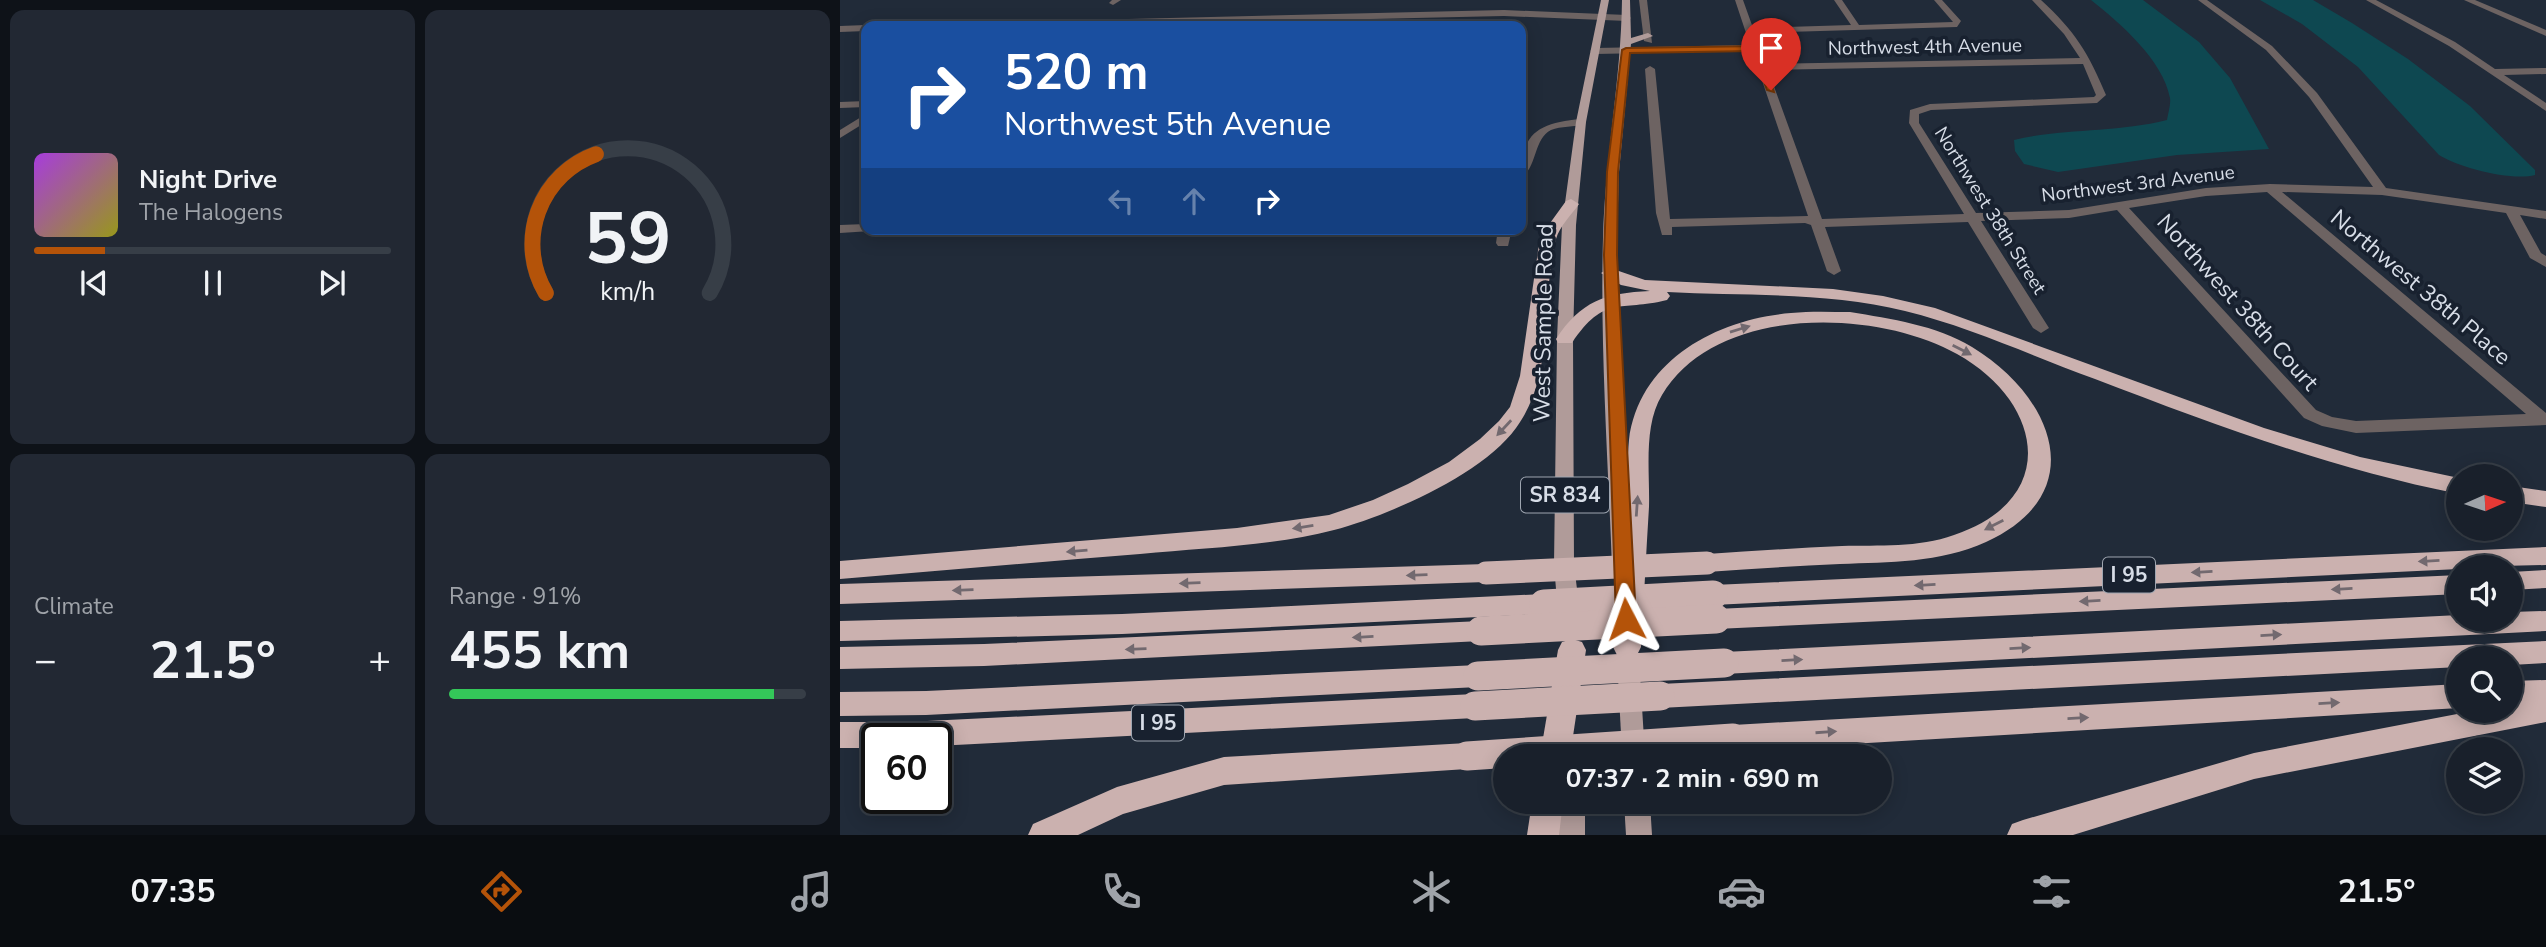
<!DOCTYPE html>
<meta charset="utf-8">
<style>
:root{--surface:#19202b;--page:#222833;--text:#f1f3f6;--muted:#9fa3a9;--line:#373e47;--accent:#b45309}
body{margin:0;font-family:"Nunito Sans",sans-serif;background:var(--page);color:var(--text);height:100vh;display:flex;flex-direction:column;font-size:26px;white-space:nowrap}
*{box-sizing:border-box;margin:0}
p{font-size:23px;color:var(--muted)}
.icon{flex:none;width:38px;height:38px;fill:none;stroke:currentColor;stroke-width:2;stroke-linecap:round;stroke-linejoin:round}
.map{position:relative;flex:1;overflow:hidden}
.panel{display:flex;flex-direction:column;gap:10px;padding:10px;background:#0e1218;width:840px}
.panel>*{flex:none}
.banner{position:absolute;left:21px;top:21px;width:665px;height:214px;border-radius:14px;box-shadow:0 4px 18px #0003,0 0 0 2px var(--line);background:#1a4fa0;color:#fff;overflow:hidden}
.needle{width:46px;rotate:87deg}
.buttons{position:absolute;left:1606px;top:464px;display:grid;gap:14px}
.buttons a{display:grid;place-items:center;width:77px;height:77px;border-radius:50%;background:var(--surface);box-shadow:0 4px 18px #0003,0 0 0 2px var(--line);font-size:35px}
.speed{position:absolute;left:21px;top:723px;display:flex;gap:14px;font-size:35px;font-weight:700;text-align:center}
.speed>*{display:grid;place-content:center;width:91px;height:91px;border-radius:50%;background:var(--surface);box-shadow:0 4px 18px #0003,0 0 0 2px var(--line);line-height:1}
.speed .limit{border:4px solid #111;border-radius:10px;background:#fff;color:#111}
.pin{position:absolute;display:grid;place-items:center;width:60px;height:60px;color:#fff;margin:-72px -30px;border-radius:50% 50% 50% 0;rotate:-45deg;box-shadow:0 0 7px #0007}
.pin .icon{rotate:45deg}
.me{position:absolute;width:77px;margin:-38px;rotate:356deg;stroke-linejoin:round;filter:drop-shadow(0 0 5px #0008)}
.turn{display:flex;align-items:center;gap:24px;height:147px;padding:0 28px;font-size:32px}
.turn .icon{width:91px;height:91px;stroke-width:2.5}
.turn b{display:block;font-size:49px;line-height:60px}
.lanes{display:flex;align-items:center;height:66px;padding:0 28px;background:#0003;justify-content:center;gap:35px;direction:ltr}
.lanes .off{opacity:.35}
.big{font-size:52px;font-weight:700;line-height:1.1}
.panel .widget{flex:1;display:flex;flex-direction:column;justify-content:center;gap:10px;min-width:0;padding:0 24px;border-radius:14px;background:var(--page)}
.panel .dial{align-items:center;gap:0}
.dial svg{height:182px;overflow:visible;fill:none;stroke:var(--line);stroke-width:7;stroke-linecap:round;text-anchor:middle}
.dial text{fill:var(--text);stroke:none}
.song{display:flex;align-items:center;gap:21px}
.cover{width:84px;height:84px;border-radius:10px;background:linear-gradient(135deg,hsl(280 70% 55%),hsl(60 70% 35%))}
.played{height:7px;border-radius:4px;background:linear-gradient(90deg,var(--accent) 20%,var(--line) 20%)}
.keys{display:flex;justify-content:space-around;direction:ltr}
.heat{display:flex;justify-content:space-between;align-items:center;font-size:38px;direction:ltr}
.charge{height:10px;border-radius:5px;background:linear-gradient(90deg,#34c759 91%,var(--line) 0)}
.panel .tiles{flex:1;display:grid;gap:10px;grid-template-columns:repeat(2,1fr)}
.trip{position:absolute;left:653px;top:744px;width:399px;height:70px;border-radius:35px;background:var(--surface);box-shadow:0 4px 18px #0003,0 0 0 2px var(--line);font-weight:700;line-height:70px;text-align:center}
.dock{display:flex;height:112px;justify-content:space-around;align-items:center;background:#0a0d11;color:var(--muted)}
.dock .icon{width:49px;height:49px}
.dock .selected{color:var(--accent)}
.dock b{font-size:32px;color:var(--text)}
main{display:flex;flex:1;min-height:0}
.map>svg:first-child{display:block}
.water{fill:#0e4851}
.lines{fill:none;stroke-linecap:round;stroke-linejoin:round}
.minor{fill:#6d6362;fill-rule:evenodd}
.major{fill:#b09b99;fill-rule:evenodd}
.highway{fill:#cbb1af;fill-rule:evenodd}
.highway-bridge-far1{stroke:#cbb1af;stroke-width:23}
.highway-bridge{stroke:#cbb1af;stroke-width:29}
.oneway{fill:#72696f}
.route{fill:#b45309;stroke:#753606;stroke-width:2}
.labels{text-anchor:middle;stroke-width:7;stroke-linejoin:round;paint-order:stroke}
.far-street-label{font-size:19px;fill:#d7dde7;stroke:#18212f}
.shield{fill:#18212f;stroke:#9ea5b0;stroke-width:2}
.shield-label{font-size:21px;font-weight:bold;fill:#d7dde7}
.street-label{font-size:23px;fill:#d7dde7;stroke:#18212f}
</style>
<main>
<section class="panel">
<div class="tiles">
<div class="widget">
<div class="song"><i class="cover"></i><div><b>Night Drive</b><p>The Halogens</p></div></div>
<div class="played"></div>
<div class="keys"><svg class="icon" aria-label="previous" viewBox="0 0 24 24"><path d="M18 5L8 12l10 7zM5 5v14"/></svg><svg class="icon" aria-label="pause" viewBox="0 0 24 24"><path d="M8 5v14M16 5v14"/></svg><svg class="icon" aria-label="next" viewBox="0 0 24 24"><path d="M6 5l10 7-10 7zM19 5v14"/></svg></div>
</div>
<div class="widget dial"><svg viewBox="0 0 100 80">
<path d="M14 69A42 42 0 1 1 86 69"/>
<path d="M14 69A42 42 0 0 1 36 8" stroke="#b45309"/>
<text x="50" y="56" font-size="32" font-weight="700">59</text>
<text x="50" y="72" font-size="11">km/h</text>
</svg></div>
<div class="widget"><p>Climate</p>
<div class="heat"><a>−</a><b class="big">21.5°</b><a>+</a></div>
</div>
<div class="widget"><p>Range · 91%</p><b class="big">455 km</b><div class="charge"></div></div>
</div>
</section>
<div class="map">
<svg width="1706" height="835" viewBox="0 0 1706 835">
<rect width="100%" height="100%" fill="#212b39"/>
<g class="water">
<path d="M 1251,0 L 1303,0 L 1359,42 L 1390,78 L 1429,149 L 1337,155 L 1218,172 L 1184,164 L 1175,151 L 1174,140 C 1224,128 1276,133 1327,120 C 1328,113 1331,105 1330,98 C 1323,60 1280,23 1251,0 Z"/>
<path d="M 1420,0 L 1473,0 L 1512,23 L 1568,59 L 1630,106 L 1695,170 L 1695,175 C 1671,181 1620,168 1599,155 L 1518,67 L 1462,24 Z"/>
</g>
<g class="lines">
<g class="minor">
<polygon points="272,0 281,0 273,5 269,3"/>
<polygon points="799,0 807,0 812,43 804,41"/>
<path d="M 895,0 L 903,0 L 913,28 L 1011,25 L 994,0 L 1002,0 L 1019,25 L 1113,22 L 1094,0 L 1102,0 L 1121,21 L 1117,27 L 915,33 L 926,64 L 1240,58 L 1224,34 L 1192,0 L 1201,0 C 1235,31 1249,54 1266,95 L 1257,103 L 1091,110 L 1079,114 L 1079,123 L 1136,213 L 1229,210 L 1366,188 L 1430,184 L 1533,187 L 1469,97 L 1426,50 L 1358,0 L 1367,0 L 1432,46 L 1477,93 L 1546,188 L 1706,211 L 1706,219 L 1680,215 L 1701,253 L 1706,256 L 1706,267 L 1690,258 L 1666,213 L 1542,195 L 1442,192 L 1706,413 L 1706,425 L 1516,433 L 1482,426 L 1464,418 L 1277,210 L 1229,218 L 1141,221 L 1209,328 L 1201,333 L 1193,328 L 1128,222 L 985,227 L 1001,271 L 994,275 L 987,271 L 971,225 L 965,223 L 832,227 L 832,235 L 822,235 L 816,213 L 805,69 L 810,66 L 815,69 L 830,219 L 968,216 L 912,51 L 755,54 L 750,51 L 755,48 L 910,45 ZM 1243,64 L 1256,95 L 1254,97 L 1090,104 L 1070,110 L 1069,123 L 1124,214 L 982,219 L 928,70 ZM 1427,192 L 1686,414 L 1516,421 L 1492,417 L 1476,410 L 1289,208 L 1366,196 Z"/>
<polygon points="1526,0 1536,0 1615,42 1655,69 1706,68 1706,74 1664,75 1706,103 1706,111 1609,46"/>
<polygon points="1624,0 1635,0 1706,30 1706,36"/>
<polygon points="664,10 787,15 791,18 787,21 664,16 222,26 119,26 123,23"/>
<polygon points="0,26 26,25 29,26 26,26 26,31 0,32"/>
<polygon points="26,101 26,107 0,108 0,102"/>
<polygon points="26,114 26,122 0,138 0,130"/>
<path d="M 741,119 L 746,122 L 745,124 C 734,127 721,126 711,130 C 693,139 697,170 681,176 C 681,131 701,123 741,119 Z"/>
<polygon points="26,224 26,229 31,231 0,233 0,225"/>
<polygon points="658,229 672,229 668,246 658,246 656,243"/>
</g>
<g class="major">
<polygon points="761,0 769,0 746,122 736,225 733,339 734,565 740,613 737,619 729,621 721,619 718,613 714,565 717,339 722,225 736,122"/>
<path d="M 782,0 L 790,0 L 791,38 L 808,33 L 813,36 L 791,44 L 779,172 L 777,236 L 777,300 L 792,567 L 789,572 L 782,575 L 775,572 L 772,567 C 768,458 760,347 763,238 C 765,158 781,80 782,0 Z"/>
<polygon points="788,649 796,652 799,658 805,756 783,756 782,753 777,658 780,652"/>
<rect x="719" y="802" width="26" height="33"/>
<polygon points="784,802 810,802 812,835 786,835"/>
</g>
<g class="highway">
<path d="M 731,199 L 739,204 C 732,214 719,227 716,239 C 700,302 716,374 676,428 C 643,474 548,516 494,530 C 433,546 363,548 300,554 C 200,562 100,571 0,579 L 0,561 L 397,528 L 489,515 L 533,500 L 568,484 L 609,462 L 640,439 L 659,421 L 670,407 L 680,376 L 700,237 L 726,201 Z"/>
<path d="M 770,268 L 805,280 L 993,289 L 1043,296 L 1095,308 L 1424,428 L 1520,457 L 1619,478 L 1619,494 C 1493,469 1375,425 1255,379 C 1192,356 1130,327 1065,311 C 988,292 906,296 827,292 L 830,296 L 827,300 C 779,312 765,294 732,343 L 718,343 L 716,339 C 741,301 765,293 810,291 L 781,285 L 761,273 Z"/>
<path d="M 1010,312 C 1051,319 1096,325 1132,347 C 1213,396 1253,493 1146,542 C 1099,563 1050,562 1000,564 C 955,566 911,569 867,572 L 858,569 L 855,563 L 858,557 L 867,554 C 912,551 957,548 1002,546 C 1039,545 1078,548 1114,535 C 1221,499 1203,402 1117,354 C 1035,308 875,305 822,395 C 803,426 810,472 809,507 C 806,554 804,600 801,647 L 797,655 L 787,658 L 777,655 L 773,647 L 789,440 C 799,360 877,319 951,313 C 971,311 991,312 1010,312 Z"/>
<polygon points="1671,486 1706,491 1706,507 1671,502"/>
<polygon points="1706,547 1706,565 1619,567 1619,569 873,605 864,602 860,595 864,588 873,585"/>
<polygon points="646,564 655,566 659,573 655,580 646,582 0,604 0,584"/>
<polygon points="1706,570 1706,588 1671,590 1671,572"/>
<polygon points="1619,575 1619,594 876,629 867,626 863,619 867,612 876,609"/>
<polygon points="704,594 713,597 717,604 713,611 704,614 282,634 0,641 0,621 282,614"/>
<polygon points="1706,611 1706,631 884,674 874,671 870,663 874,655 884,652 1619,615 1619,620 1671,620 1671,612"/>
<polygon points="641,621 650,624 654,631 650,638 641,641 144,666 0,669 0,647 144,644"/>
<polygon points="732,639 742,642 746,650 730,756 700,756 718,650 722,642"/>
<polygon points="1706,641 1706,663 1671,665 1671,658 1619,658 1619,667 820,708 810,704 806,696 810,688 820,684"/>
<polygon points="638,665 648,668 652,676 648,684 638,687 86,715 0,716 0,692 86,691"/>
<polygon points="1706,680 1706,722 1414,779 1233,835 1167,835 1172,824 1183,820 1414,753 1638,710 1671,710 1671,681"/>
<polygon points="1619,684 1619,708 893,751 883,747 878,738 883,729 893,725"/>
<polygon points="635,694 645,697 649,706 645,715 635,718 96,746 96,738 37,738 37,748 0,748 0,722 67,722"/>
<polygon points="627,743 638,747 642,756 638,765 627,769 384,785 283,814 238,835 188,835 193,824 277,787 384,757"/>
<polygon points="692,802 723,802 719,835 687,835"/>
</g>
<polyline class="highway-bridge-far1" points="646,573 867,563"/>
<g class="highway-bridge">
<polyline points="704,604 873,595"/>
<polyline points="641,631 876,619"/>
<polyline points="638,676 884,663"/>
<polyline points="635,706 820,696"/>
<polyline points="627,756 893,738"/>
</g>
</g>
<defs><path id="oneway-solid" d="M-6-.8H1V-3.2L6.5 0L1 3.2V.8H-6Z" transform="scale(1.75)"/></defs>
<g class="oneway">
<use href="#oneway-solid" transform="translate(900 329) rotate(-17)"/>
<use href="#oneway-solid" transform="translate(1122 350) rotate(27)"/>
<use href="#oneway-solid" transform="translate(664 428) rotate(133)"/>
<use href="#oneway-solid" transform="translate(797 506) rotate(-86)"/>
<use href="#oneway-solid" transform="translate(1154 525) rotate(153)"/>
<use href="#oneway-solid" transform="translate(463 527) rotate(171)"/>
<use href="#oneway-solid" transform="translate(237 551) rotate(175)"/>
<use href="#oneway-solid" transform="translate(1589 561) rotate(177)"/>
<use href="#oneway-solid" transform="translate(1362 572) rotate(177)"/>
<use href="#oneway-solid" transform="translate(577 575) rotate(178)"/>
<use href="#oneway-solid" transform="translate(350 583) rotate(178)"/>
<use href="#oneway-solid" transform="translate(1085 585) rotate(177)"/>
<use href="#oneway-solid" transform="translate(1502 589) rotate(177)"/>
<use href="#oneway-solid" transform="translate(123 590) rotate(178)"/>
<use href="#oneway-solid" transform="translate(1250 601) rotate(177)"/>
<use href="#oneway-solid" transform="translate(1431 635) rotate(-3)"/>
<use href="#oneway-solid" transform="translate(523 637) rotate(177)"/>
<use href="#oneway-solid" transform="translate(1180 648) rotate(-3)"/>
<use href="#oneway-solid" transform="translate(296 649) rotate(178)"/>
<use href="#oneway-solid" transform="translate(952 660) rotate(-3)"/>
<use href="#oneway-solid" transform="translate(1489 703) rotate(-3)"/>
<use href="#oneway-solid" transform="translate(1238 718) rotate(-3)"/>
<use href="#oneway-solid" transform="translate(986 732) rotate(-4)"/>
</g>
<polygon class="route" points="920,46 934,92 927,90 913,51 790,53 778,172 777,255 796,619 793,625 786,627 779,625 776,619 764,255 767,172 782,50 786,48"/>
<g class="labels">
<g class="far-street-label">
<text transform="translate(1085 46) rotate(-1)" y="7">Northwest 4th Avenue</text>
<text transform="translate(1298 183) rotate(-7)" y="7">Northwest 3rd Avenue</text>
<text transform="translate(1151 210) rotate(58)" y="7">Northwest 38th Street</text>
</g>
<g class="shield">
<rect x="681" y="477.5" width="88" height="35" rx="5"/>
<rect x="1263" y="557.5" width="52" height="35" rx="5"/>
<rect x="292" y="705.5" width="52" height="35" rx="5"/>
</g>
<g class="shield-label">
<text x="725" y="502">SR 834</text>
<text x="1289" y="582">I 95</text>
<text x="318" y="730">I 95</text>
</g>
<g class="street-label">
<text transform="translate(1581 287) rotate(40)" y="8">Northwest 38th Place</text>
<text transform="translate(1398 302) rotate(48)" y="8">Northwest 38th Court</text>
<text transform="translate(703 323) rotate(-89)" y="8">West Sample Road</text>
</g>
</g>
</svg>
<div class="buttons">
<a><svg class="needle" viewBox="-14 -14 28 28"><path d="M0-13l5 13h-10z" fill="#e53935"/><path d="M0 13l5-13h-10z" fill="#9fa3a9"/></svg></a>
<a><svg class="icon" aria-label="sound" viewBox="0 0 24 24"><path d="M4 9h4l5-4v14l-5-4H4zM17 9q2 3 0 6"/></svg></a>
<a><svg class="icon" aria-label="search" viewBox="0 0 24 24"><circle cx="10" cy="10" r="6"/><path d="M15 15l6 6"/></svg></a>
<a><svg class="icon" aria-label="layers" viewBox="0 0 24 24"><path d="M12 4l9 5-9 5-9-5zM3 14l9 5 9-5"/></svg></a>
</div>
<div class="speed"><div class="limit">60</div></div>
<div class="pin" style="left:931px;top:90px;background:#d93025"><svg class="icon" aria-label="arrive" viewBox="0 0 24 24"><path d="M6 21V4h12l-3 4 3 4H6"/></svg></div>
<svg class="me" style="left:786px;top:619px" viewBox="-20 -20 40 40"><path d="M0-17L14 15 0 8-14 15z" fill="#b45309" stroke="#fff" stroke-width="4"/></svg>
<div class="trip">07:37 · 2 min · 690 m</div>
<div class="banner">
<div class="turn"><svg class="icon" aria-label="right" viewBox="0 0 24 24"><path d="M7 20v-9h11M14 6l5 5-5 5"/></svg><div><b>520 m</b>Northwest 5th Avenue</div></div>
<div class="lanes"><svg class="icon off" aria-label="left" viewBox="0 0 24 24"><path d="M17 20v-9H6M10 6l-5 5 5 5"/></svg><svg class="icon off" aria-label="ahead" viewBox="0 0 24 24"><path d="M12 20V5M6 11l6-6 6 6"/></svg><svg class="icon" aria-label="right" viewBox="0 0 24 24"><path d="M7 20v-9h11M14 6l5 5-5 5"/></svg></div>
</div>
</div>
</main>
<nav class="dock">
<b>07:35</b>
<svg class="icon selected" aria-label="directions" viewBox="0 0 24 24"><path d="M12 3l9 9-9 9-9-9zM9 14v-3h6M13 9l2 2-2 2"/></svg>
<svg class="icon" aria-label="music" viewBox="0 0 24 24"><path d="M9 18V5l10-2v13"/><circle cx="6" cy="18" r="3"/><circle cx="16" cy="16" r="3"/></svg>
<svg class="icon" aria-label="phone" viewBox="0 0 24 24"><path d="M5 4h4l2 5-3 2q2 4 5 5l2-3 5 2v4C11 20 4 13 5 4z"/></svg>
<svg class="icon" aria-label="climate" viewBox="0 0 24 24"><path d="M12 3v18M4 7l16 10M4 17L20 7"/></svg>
<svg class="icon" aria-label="car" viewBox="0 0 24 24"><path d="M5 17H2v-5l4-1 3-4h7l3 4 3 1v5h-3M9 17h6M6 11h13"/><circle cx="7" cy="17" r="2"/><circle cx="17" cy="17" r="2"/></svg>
<svg class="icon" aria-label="filters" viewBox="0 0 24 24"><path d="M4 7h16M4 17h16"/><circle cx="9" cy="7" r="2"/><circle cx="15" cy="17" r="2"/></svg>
<b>21.5°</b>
</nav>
